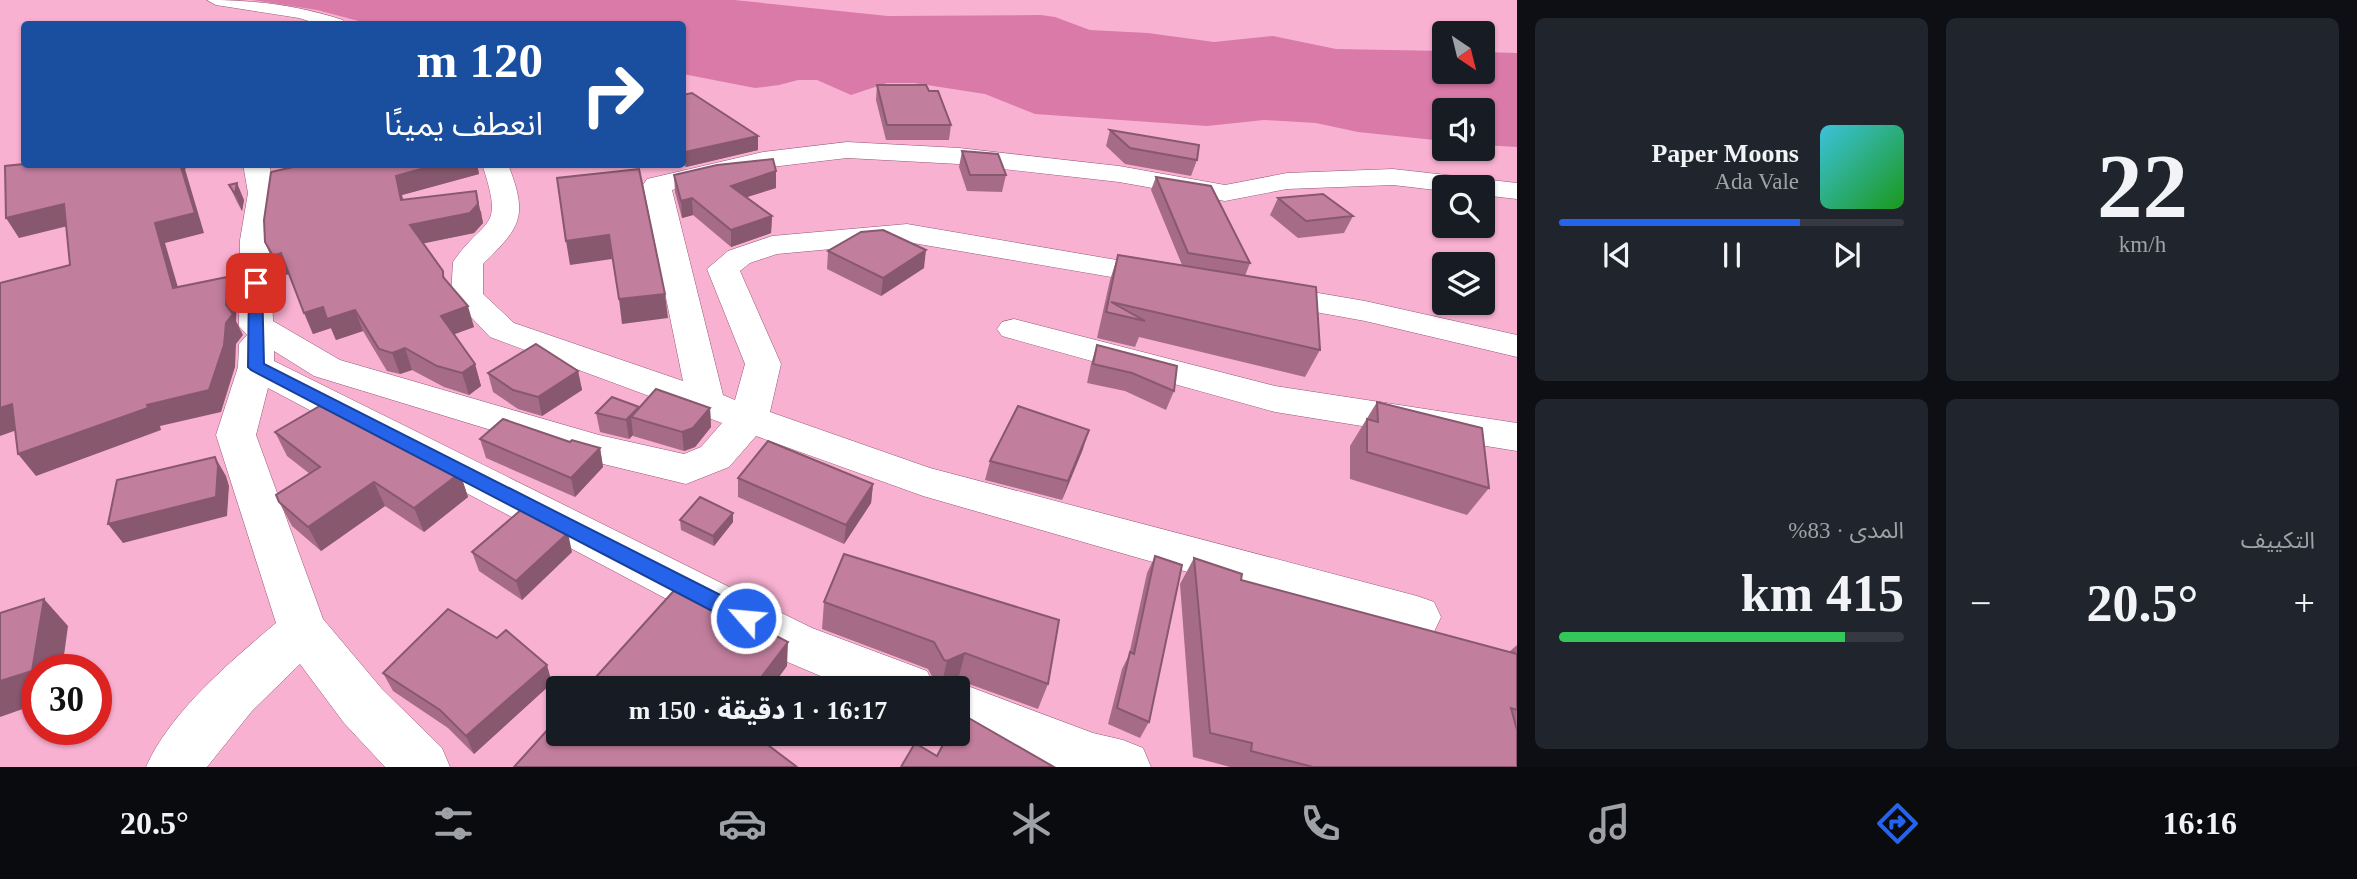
<!DOCTYPE html>
<html lang="ar">
<meta charset="utf-8">
<style>
:root{--surface:#171b24;--page:#20242c;--text:#f1f3f6;--muted:#9ea1a6;--line:#363941;--accent:#2563eb}
body{margin:0;font-family:"Times New Roman","Noto Sans Arabic",serif;background:var(--page);color:var(--text);direction:rtl;height:100vh;display:flex;flex-direction:column;font-size:26px;white-space:nowrap}
*{box-sizing:border-box;margin:0}
p{font-size:23px;color:var(--muted)}
.icon{flex:none;width:38px;height:38px;fill:none;stroke:currentColor;stroke-width:2;stroke-linecap:round;stroke-linejoin:round}
.map{position:relative;flex:1;overflow:hidden;direction:ltr}
.panel{display:flex;flex-direction:column;gap:18px;padding:18px;background:#0d0f14;width:840px}
.panel>*{flex:none}
.hud{position:absolute;left:21px;top:21px;width:665px;height:147px;border-radius:7px;box-shadow:0 2px 5px #0004;direction:rtl;background:#1a4fa0;color:#fff;overflow:hidden}
.needle{width:46px;rotate:145deg}
.fabs{position:absolute;left:1432px;top:21px;display:grid;gap:14px}
.fabs a{display:grid;place-items:center;width:63px;height:63px;border-radius:7px;background:var(--surface);box-shadow:0 2px 5px #0004;font-size:35px}
.speed{position:absolute;left:21px;top:654px;display:flex;gap:14px;font-size:35px;font-weight:700;text-align:center}
.speed>*{display:grid;place-content:center;width:91px;height:91px;border-radius:50%;background:var(--surface);box-shadow:0 2px 5px #0004;line-height:1}
.speed .limit{border:10px solid #d22;background:#fff;color:#111}
.pin{position:absolute;display:grid;place-items:center;width:60px;height:60px;color:#fff;margin:-30px;border-radius:14px;box-shadow:0 4px 10px #0006}
.me{position:absolute;width:77px;margin:-38px;rotate:297deg;stroke-linejoin:round;filter:drop-shadow(0 0 5px #0008)}
.turn{display:flex;align-items:center;gap:24px;height:147px;padding:0 28px;font-size:32px}
.turn .icon{width:91px;height:91px;stroke-width:2.5}
.turn b{display:block;font-size:49px;line-height:60px}
.big{font-size:52px;font-weight:800;line-height:1.1}
.panel .card{flex:1;display:flex;flex-direction:column;justify-content:center;gap:10px;min-width:0;padding:0 24px;border-radius:10px;background:var(--page)}
.panel .dial{align-items:center;gap:0}
.dial b{font-size:91px;line-height:1}
.song{display:flex;align-items:center;gap:21px}
.cover{width:84px;height:84px;border-radius:10px;background:linear-gradient(135deg,hsl(190 70% 55%),hsl(120 70% 35%))}
.played{height:7px;border-radius:4px;background:linear-gradient(90deg,var(--accent) 70%,var(--line) 70%)}
.keys{display:flex;justify-content:space-around;direction:ltr}
.heat{display:flex;justify-content:space-between;align-items:center;font-size:38px;direction:ltr}
.charge{height:10px;border-radius:5px;background:linear-gradient(90deg,#34c759 83%,var(--line) 0)}
.panel .tiles{flex:1;display:grid;gap:18px;grid-template-columns:repeat(2,1fr)}
.trip{position:absolute;left:546px;top:676px;width:424px;height:70px;border-radius:7px;background:var(--surface);box-shadow:0 2px 5px #0004;font-weight:800;line-height:70px;text-align:center;direction:rtl}
.dock{display:flex;height:112px;justify-content:space-around;align-items:center;background:#090b0e;color:var(--muted)}
.dock .icon{width:49px;height:49px}
.dock .active{color:var(--accent)}
.dock b{font-size:32px;color:var(--text)}
main{display:flex;flex:1;min-height:0}
.map>svg:first-child{display:block}
.green{fill:#d97aa8}
.lines{fill:none;stroke-linecap:round;stroke-linejoin:round}
.minor-casing{stroke:#965776;stroke-width:1}
.minor{fill:#fff;fill-rule:evenodd}
.wall{fill:#a66c87}
.shaded-wall{fill:#87586e}
.building{fill:#c17e9d;stroke:#87586e;stroke-width:2}
.route{fill:#2563eb;stroke:#184099;stroke-width:2}
</style>
<main>
<section class="panel">
<div class="tiles">
<div class="card dial"><b>22</b><p>km/h</p></div>
<div class="card">
<div class="song"><i class="cover"></i><div><b>Paper Moons</b><p>Ada Vale</p></div></div>
<div class="played"></div>
<div class="keys"><svg class="icon" aria-label="previous" viewBox="0 0 24 24"><path d="M18 5L8 12l10 7zM5 5v14"/></svg><svg class="icon" aria-label="pause" viewBox="0 0 24 24"><path d="M8 5v14M16 5v14"/></svg><svg class="icon" aria-label="next" viewBox="0 0 24 24"><path d="M6 5l10 7-10 7zM19 5v14"/></svg></div>
</div>
<div class="card"><p>التكييف</p>
<div class="heat"><a>−</a><b class="big">20.5°</b><a>+</a></div>
</div>
<div class="card"><p>المدى · 83%</p><b class="big">415 km</b><div class="charge"></div></div>
</div>
</section>
<div class="map">
<svg width="1517" height="767" viewBox="0 0 1517 767">
<rect width="100%" height="100%" fill="#f9b1d2"/>
<polygon class="green" points="252,0 734,0 888,16 1041,15 1055,17 1090,30 1148,33 1214,42 1273,36 1336,49 1444,51 1444,72 1482,72 1482,52 1517,53 1517,147 1482,145 1482,110 1444,110 1444,141 1358,132 1316,123 1264,120 1207,126 1035,114 985,94 914,83 887,83 851,95 817,80 798,80 779,85 755,88 683,74 682,24 370,24 317,10"/>
<g class="lines">
<defs>
<g id="minor">
<path d="M 207,0 C 255,0 297,5 343,20 L 346,24 L 318,24 L 299,18 L 216,5 Z"/>
<path d="M 847,142 L 959,148 L 1119,166 L 1225,185 L 1287,173 L 1393,169 L 1517,183 L 1517,199 L 1482,195 L 1482,187 L 1444,187 L 1444,191 L 1393,185 L 1287,189 L 1225,201 L 1119,182 L 959,164 L 847,158 L 763,168 L 672,190 L 723,395 L 735,400 L 745,364 L 707,269 L 728,251 L 772,236 L 907,224 L 1175,270 L 1180,277 L 1175,284 L 1164,286 L 907,242 L 777,254 L 750,263 L 740,271 L 781,364 L 770,412 L 930,468 L 1417,596 L 1434,602 L 1441,617 L 1434,632 L 1417,638 L 923,496 L 756,436 L 729,467 L 686,484 L 599,463 L 314,376 L 274,351 L 274,361 L 812,628 L 927,671 L 935,688 L 849,688 L 778,658 L 268,388 L 256,435 L 323,619 L 382,689 L 442,748 L 450,767 L 385,767 L 344,723 L 300,664 L 252,711 L 207,767 L 146,767 C 170,712 231,661 276,623 L 216,435 L 238,367 L 239,344 L 247,335 L 239,326 L 240,240 L 248,193 L 243,164 L 269,164 L 276,193 L 270,240 L 273,321 L 340,360 L 599,435 L 684,454 L 701,447 L 722,423 L 490,337 L 451,296 L 453,262 C 485,215 505,233 482,164 L 508,164 C 528,216 522,226 483,264 L 483,294 L 514,323 L 683,381 L 643,185 L 647,179 L 763,152 Z"/>
<polygon points="1266,284 1365,301 1517,335 1517,357 1365,321 1255,301 1250,294 1255,287"/>
<polygon points="1014,319 1275,386 1517,423 1517,451 1275,412 1002,336 997,329 1002,322"/>
<polygon points="957,682 1093,733 1123,740 1143,748 1151,767 1044,767 957,732 957,688 943,688"/>
</g>
</defs>
<use href="#minor" class="minor-casing"/>
<use href="#minor" class="minor"/>
</g>
<g class="wall">
<polygon points="877,85 929,91 951,125 949,140 886,140 876,100"/>
<polygon points="682,95 758,150 686,167 682,164"/>
<polygon points="1110,130 1197,160 1191,176 1125,164 1106,146"/>
<polygon points="962,151 1006,175 1002,192 967,191 959,167"/>
<polygon points="288,164 477,164 479,174 402,195 403,200 481,211 483,223 474,233 423,243 443,271 445,279 474,327 454,334 475,364 481,386 469,395 444,387 412,370 400,374 387,371 363,331 336,340 331,328 313,334 289,274 282,276 273,262 265,242 289,168"/>
<polygon points="674,175 776,188 747,197 772,216 771,233 731,247 693,215 682,218 675,192"/>
<polygon points="1156,177 1250,263 1245,276 1320,350 1305,377 1139,337 1135,347 1097,338 1110,280 1118,255 1182,265 1151,190"/>
<polygon points="229,185 244,200 242,211 237,202"/>
<polygon points="1278,198 1353,216 1344,233 1298,238 1270,215"/>
<polygon points="828,251 924,268 881,296 827,269"/>
<polygon points="1097,345 1174,391 1166,410 1125,391 1087,383 1091,364"/>
<polygon points="578,371 582,390 542,416 518,409 493,392 488,373"/>
<polygon points="1377,402 1489,488 1467,515 1350,479 1350,446"/>
<polygon points="639,407 710,408 711,427 695,447 684,451 633,436 633,435 629,439 600,432 596,413"/>
<polygon points="275,432 460,473 468,497 424,532 385,506 321,551 292,526 279,502 310,474 287,456"/>
<polygon points="480,439 570,442 600,448 603,467 575,497 486,458"/>
<polygon points="1083,449 1062,500 985,480 990,461"/>
<polygon points="738,478 873,484 871,503 844,544 738,497"/>
<polygon points="680,520 733,522 714,546 681,530"/>
<polygon points="472,552 572,552 522,600 479,571"/>
<polygon points="1155,556 1149,722 1140,738 1108,724 1122,669 1129,655 1147,573"/>
<polygon points="1194,558 1241,580 1509,652 1517,645 1517,767 1230,767 1193,757 1180,584"/>
<polygon points="824,602 1048,684 1038,709 958,680 941,687 937,686 928,669 822,629"/>
<polygon points="383,673 552,683 474,754 448,728 393,691"/>
</g>
<g class="shaded-wall">
<polygon points="758,136 758,150 686,167 685,152"/>
<polygon points="180,164 190,164 185,169 204,233 165,243 184,308 173,288 155,223"/>
<polygon points="439,164 477,164 479,174 402,195 407,220 401,200 396,176"/>
<polygon points="776,171 776,188 731,202 731,186"/>
<polygon points="237,183 244,200 242,211 235,194"/>
<polygon points="476,191 483,223 474,233 416,245 410,225"/>
<polygon points="692,198 693,215 682,218 681,201"/>
<polygon points="64,204 76,224 19,238 6,218"/>
<polygon points="772,216 771,233 731,247 731,230"/>
<polygon points="609,235 612,259 570,265 566,241"/>
<polygon points="926,250 924,268 881,296 883,278"/>
<polygon points="281,253 289,274 282,276 273,256"/>
<polygon points="227,277 237,298 236,321 243,335 236,344 235,367 221,412 160,426 161,430 36,476 18,454 226,305"/>
<polygon points="665,294 668,318 622,324 619,299"/>
<polygon points="468,306 474,327 447,337 441,316"/>
<polygon points="323,307 331,328 313,334 304,313"/>
<polygon points="355,310 363,331 336,340 327,319"/>
<polygon points="405,348 412,370 400,374 392,353"/>
<polygon points="475,364 481,386 469,395 462,373"/>
<polygon points="578,371 582,390 542,416 538,397"/>
<polygon points="12,404 28,426 0,436 0,408"/>
<polygon points="639,407 631,417 633,435 629,439 626,420"/>
<polygon points="710,408 711,427 695,447 684,451 682,432"/>
<polygon points="1089,430 1083,449 1062,500 1068,481"/>
<polygon points="600,448 603,467 575,497 571,478"/>
<polygon points="215,457 226,476 229,486 227,516 123,543 108,524"/>
<polygon points="460,473 468,497 424,532 414,508"/>
<polygon points="374,482 385,506 321,551 308,527"/>
<polygon points="873,484 871,503 844,544 846,525"/>
<polygon points="733,513 733,522 714,546 713,536"/>
<polygon points="568,533 572,552 522,600 516,581"/>
<polygon points="44,599 68,626 62,670 37,670 37,704 0,717 0,681"/>
<polygon points="788,642 787,666 771,688 753,688"/>
<polygon points="965,653 958,680 941,687 947,661"/>
<polygon points="547,665 552,683 474,754 466,736"/>
</g>
<g class="building">
<polygon points="877,85 926,85 929,91 938,91 951,125 887,125"/>
<polygon points="692,93 758,136 685,152 682,150 682,95"/>
<polygon points="1110,130 1199,145 1197,160 1130,148"/>
<polygon points="962,151 998,154 1006,175 970,175"/>
<polygon points="773,159 776,171 731,186 772,216 731,230 692,198 681,201 674,175 717,165"/>
<polygon points="24,164 180,164 195,213 155,223 173,288 227,277 226,305 233,314 226,323 224,345 209,390 147,405 148,408 18,454 12,404 0,408 0,283 70,265 64,204 6,218 5,166"/>
<polygon points="292,164 439,164 396,176 401,200 476,191 478,204 470,213 410,225 443,271 443,277 468,306 441,316 475,364 462,373 437,366 405,348 392,353 379,349 355,310 327,319 323,307 304,313 281,253 273,256 265,242 264,220 271,172 293,167"/>
<polygon points="639,169 665,294 619,299 609,235 566,241 557,178"/>
<polygon points="1156,177 1211,186 1250,263 1188,253"/>
<polygon points="237,183 235,194 229,185"/>
<polygon points="1323,194 1353,216 1306,221 1278,198"/>
<polygon points="883,230 926,250 883,278 828,251 861,232"/>
<polygon points="1118,255 1316,287 1320,350 1111,302 1145,321 1106,312"/>
<polygon points="536,344 578,371 538,397 513,390 488,373"/>
<polygon points="1097,345 1177,366 1174,391 1132,373 1093,364"/>
<polygon points="656,389 710,408 693,428 682,432 631,417"/>
<polygon points="612,397 639,407 626,420 596,413"/>
<polygon points="1377,402 1482,428 1489,488 1367,452 1367,419 1378,422"/>
<polygon points="325,403 460,473 414,508 374,482 308,527 279,502 276,495 320,467 275,432"/>
<polygon points="1018,406 1089,430 1068,481 990,461"/>
<polygon points="503,419 570,442 572,440 600,448 571,478 480,439"/>
<polygon points="768,441 873,484 846,525 738,478"/>
<polygon points="215,457 218,466 216,497 108,524 117,480"/>
<polygon points="700,497 733,513 713,536 680,520"/>
<polygon points="522,509 568,533 516,581 472,552"/>
<polygon points="844,554 1059,620 1048,684 965,653 947,661 944,660 934,642 824,602"/>
<polygon points="1155,556 1182,565 1149,722 1117,708 1130,652 1134,654"/>
<polygon points="1194,558 1242,574 1241,580 1517,654 1517,710 1511,708 1517,730 1517,767 1313,767 1251,751 1252,743 1210,733"/>
<polygon points="679,585 788,642 753,688 586,688"/>
<polygon points="44,599 32,671 0,681 0,613"/>
<polygon points="448,609 497,638 506,630 547,665 466,736 440,710 383,673"/>
<polygon points="960,713 1054,767 901,767 915,743 937,756 949,733 957,733 957,719"/>
<polygon points="558,718 558,733 752,733 797,767 514,767"/>
</g>
<polygon class="route" points="256,279 262,283 264,364 754,612 757,618 754,625 746,627 739,625 251,370 248,367 249,283"/>
</svg>
<div class="fabs">
<a><svg class="needle" viewBox="-14 -14 28 28"><path d="M0-13l5 13h-10z" fill="#e53935"/><path d="M0 13l5-13h-10z" fill="#9ea1a6"/></svg></a>
<a><svg class="icon" aria-label="sound" viewBox="0 0 24 24"><path d="M4 9h4l5-4v14l-5-4H4zM17 9q2 3 0 6"/></svg></a>
<a><svg class="icon" aria-label="search" viewBox="0 0 24 24"><circle cx="10" cy="10" r="6"/><path d="M15 15l6 6"/></svg></a>
<a><svg class="icon" aria-label="layers" viewBox="0 0 24 24"><path d="M12 4l9 5-9 5-9-5zM3 14l9 5 9-5"/></svg></a>
</div>
<div class="speed"><div class="limit">30</div></div>
<div class="pin" style="left:256px;top:283px;background:#d93025"><svg class="icon" aria-label="arrive" viewBox="0 0 24 24"><path d="M6 21V4h12l-3 4 3 4H6"/></svg></div>
<svg class="me" style="left:746px;top:618px" viewBox="-20 -20 40 40"><circle r="17" fill="#2563eb" stroke="#fff" stroke-width="3"/><path d="M0-11L8 9 0 5-8 9z" fill="#fff"/></svg>
<div class="trip">16:17 · 1 دقيقة · 150 m</div>
<div class="hud">
<div class="turn"><svg class="icon" aria-label="right" viewBox="0 0 24 24"><path d="M7 20v-9h11M14 6l5 5-5 5"/></svg><div><b>120 m</b>انعطف يمينًا</div></div>
</div>
</div>
</main>
<nav class="dock">
<b>16:16</b>
<svg class="icon active" aria-label="directions" viewBox="0 0 24 24"><path d="M12 3l9 9-9 9-9-9zM9 14v-3h6M13 9l2 2-2 2"/></svg>
<svg class="icon" aria-label="music" viewBox="0 0 24 24"><path d="M9 18V5l10-2v13"/><circle cx="6" cy="18" r="3"/><circle cx="16" cy="16" r="3"/></svg>
<svg class="icon" aria-label="phone" viewBox="0 0 24 24"><path d="M5 4h4l2 5-3 2q2 4 5 5l2-3 5 2v4C11 20 4 13 5 4z"/></svg>
<svg class="icon" aria-label="climate" viewBox="0 0 24 24"><path d="M12 3v18M4 7l16 10M4 17L20 7"/></svg>
<svg class="icon" aria-label="car" viewBox="0 0 24 24"><path d="M5 17H2v-5l4-1 3-4h7l3 4 3 1v5h-3M9 17h6M6 11h13"/><circle cx="7" cy="17" r="2"/><circle cx="17" cy="17" r="2"/></svg>
<svg class="icon" aria-label="filters" viewBox="0 0 24 24"><path d="M4 7h16M4 17h16"/><circle cx="9" cy="7" r="2"/><circle cx="15" cy="17" r="2"/></svg>
<b>20.5°</b>
</nav>
